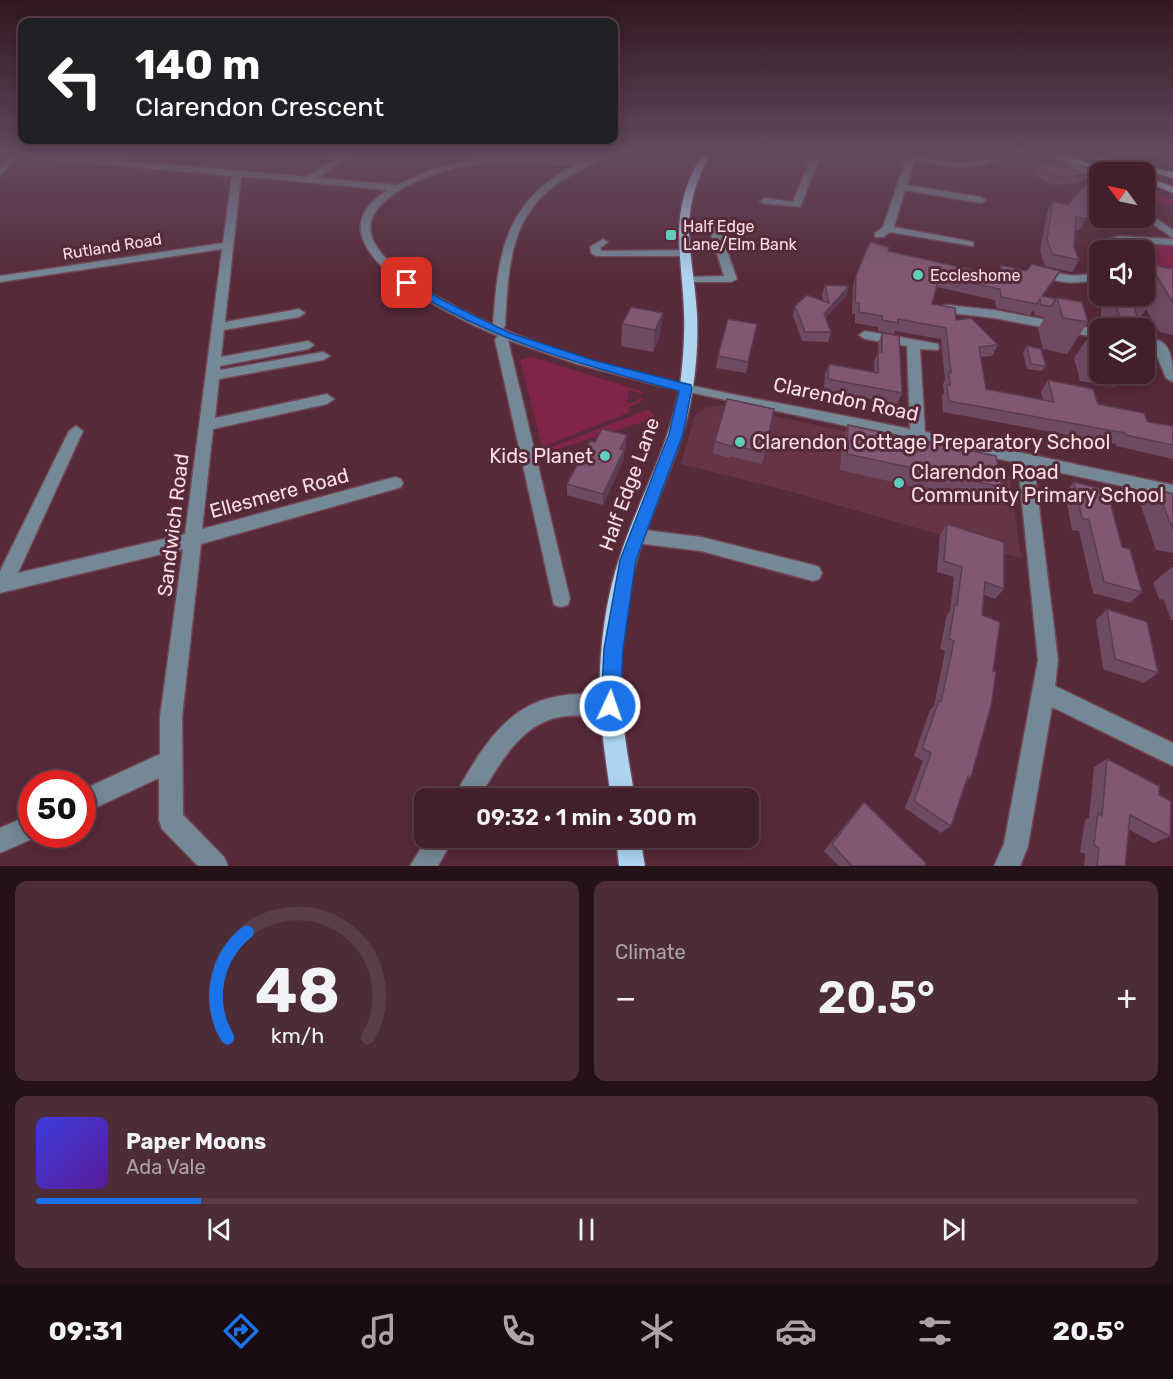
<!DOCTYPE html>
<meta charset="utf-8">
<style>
:root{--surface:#41202b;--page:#4c2d37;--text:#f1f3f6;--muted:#aea3a9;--line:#5a3e47;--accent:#1a73e8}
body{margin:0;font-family:Rubik,sans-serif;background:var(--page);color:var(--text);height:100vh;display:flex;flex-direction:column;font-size:22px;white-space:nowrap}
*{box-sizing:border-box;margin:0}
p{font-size:20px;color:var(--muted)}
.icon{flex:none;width:33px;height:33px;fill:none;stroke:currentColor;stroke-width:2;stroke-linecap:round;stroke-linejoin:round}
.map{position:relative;height:866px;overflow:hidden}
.panel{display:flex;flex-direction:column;gap:15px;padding:15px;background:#241218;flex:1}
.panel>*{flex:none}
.hud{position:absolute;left:18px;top:18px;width:600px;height:126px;border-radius:12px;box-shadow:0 3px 15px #0003,0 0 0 2px var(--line);background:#202124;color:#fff;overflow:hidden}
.needle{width:39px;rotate:303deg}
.controls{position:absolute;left:1089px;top:162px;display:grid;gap:12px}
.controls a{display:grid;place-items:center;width:66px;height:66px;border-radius:12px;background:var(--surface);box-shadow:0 3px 15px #0003,0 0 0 2px var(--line);font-size:30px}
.speed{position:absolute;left:18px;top:770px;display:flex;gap:12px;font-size:30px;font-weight:700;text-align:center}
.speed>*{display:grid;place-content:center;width:78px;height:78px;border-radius:50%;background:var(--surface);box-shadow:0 3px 15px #0003,0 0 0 2px var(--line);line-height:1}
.speed .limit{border:9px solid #d22;background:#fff;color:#111}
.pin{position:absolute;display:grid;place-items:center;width:51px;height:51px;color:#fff;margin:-26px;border-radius:12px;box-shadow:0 3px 9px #0006}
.me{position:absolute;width:66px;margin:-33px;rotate:3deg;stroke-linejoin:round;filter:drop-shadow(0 0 4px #0008)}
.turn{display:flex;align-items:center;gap:21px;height:126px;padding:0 18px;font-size:27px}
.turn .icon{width:78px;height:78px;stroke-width:2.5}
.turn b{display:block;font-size:42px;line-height:51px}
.big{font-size:45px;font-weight:600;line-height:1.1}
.panel .card{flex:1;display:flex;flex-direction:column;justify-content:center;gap:9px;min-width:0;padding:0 21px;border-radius:12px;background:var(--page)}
.panel .dial{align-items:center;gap:0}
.dial svg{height:156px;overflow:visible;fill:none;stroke:var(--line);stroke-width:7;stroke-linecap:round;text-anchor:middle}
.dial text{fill:var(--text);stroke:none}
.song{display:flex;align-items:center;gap:18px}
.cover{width:72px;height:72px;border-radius:9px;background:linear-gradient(135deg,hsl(240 70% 55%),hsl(270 70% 35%))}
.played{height:6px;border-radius:3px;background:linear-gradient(90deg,var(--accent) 15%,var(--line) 15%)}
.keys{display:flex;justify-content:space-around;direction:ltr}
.heat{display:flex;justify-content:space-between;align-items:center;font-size:33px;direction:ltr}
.panel .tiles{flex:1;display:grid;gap:15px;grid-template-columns:1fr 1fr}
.card:last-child{grid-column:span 2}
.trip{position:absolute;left:414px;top:788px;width:345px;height:60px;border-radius:12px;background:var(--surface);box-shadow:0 3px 15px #0003,0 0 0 2px var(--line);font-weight:600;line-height:60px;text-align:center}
.tabs{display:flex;height:96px;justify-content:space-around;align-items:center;background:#1a0d11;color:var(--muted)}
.tabs .icon{width:42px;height:42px}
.tabs .selected{color:var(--accent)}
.tabs b{font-size:27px;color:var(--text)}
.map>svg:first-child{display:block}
.built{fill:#673446}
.green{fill:#812449}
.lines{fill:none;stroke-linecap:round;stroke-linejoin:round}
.minor-casing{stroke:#714755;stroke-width:3}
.major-casing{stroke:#714755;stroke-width:3}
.minor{fill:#758896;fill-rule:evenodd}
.major{fill:#add4f1;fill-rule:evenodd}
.wall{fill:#6f4b63}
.shaded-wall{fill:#5a3d50}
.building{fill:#815773;stroke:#5a3d50;stroke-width:1.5}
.route{fill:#1a73e8;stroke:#114b97;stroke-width:1.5}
.poi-dot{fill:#5cceba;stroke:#572a39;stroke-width:2}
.labels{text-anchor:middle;stroke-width:6;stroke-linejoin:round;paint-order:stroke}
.far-poi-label{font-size:16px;fill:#fbdde5;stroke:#572a39;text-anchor:start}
.far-street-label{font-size:16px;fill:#fbdde5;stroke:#572a39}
.street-label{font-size:20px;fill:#fbdde5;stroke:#572a39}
.poi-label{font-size:20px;fill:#fbdde5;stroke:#572a39;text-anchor:start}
</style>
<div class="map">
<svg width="1173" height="866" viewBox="0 0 1173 866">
<rect width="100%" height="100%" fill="#572a39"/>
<polygon class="built" points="722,405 998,464 1010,477 1021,558 785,490 681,464 695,415 705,408"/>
<g class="green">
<polygon points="1144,188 1173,200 1173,205 1145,205"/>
<polygon points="1118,241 1170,244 1173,247 1173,281 1145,274 1144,250 1105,250 1109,245"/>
<polygon points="532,357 641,391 643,395 631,390 627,392 629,397 626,401 630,404 642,398 643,400 628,408 630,412 542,447 520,360"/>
<polygon points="649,409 655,418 543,454 542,451"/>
</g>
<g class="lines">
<defs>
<g id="minor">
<polygon points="10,155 19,155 0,176 0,167"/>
<path d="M 31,155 L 63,155 L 308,177 L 339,155 L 349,155 L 318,178 L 397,185 L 430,170 L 482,158 L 534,156 L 584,161 L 594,155 L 605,155 C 589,169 566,175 550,189 C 508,224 508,276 505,326 L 503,329 C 630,383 776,400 910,429 L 907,346 L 865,339 L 859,335 L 865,331 L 933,343 L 938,344 L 939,347 L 938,350 L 920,349 L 925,432 L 1173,485 L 1173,497 L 1034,467 L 1058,660 L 1055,686 L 1173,743 L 1173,766 L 1052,707 L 1028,846 L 1020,866 L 994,866 L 1004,844 L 1038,660 L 1018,463 L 661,386 L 577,364 L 508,340 L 570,599 L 568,605 L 561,607 L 554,605 L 495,340 L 498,336 C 455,318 298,244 388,190 L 241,176 L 225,322 L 299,309 L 305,313 L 299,317 L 224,330 L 221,357 L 308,341 L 314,345 L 308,349 L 220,366 L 220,370 L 323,352 L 330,356 L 323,360 L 219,379 L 215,418 L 327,394 L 334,399 L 327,404 L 213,429 L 202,529 L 395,477 L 401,479 L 403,483 L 401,487 L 395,489 L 201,544 L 182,717 L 183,815 L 224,857 L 228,866 L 198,866 L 162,829 L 159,820 L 159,778 L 82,814 L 82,790 L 160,754 L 160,717 L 183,549 L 0,593 L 0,571 L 69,431 L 76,426 L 83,431 L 18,573 L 185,534 L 222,249 L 0,282 L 0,276 L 223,243 L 232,176 L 35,158 ZM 508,162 L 575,165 C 505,201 498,252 493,325 C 456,307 394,280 374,242 C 353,201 429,174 458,167 C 475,164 491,163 508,162 Z"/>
<polygon points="812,155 820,155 800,207 762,203 760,201 765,198 793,202"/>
<path d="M 897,155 C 920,155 942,162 965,162 C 979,162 989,155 1002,155 C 980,176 941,165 914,160 L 907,185 L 981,197 L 986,200 L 981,203 L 905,190 L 894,227 L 969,241 L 973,242 L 973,246 L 890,232 L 883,237 L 875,237 L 875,233 L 883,227 L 906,159 Z"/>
<path d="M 1051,155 C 1070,155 1084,168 1100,179 L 1100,187 Z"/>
<polygon points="1144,210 1173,230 1173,238 1144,218"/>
<polygon points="709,223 718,225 737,279 731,282 683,282 683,278 687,277 724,276 708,225"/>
<polygon points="1119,236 1173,239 1173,245 1119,242 1100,250 1100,261 1096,260 1091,252 1097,243"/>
<polygon points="603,239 608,242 600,248 602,251 683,250 688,253 683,256 596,256 591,253 590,247"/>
<path d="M 1039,268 C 1065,275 1072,279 1100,271 L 1100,278 C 1076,286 1057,283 1035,273 L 1035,269 Z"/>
<polygon points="947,305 994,310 1100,330 1100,338 994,318 943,312 943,306"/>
<path d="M 1158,340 C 1173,345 1173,369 1173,382 L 1166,378 L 1152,344 Z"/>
<polygon points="636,529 701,537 813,565 819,567 822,573 819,579 813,581 701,551 636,543 630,541 627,536 630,531"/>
<path d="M 596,694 L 618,698 L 621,706 L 618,714 C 602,720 583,714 567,716 C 522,720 500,763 479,798 L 454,798 C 460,784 469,771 477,758 C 508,710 539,692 596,694 Z"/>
<polygon points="32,814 32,834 41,835 0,853 0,828"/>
<polygon points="428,837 454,837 438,866 410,866"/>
</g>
<g id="major">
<path d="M 702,155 L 710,155 C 676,215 693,251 697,314 C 698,338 697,362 693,387 C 685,448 654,500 637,559 C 624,606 618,659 622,708 C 624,738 630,768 635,798 L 611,798 C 607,768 602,738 600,708 C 598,658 604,603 620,556 C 639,498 670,446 680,385 C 683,361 685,337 684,313 C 682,250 667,214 702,155 Z"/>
<polygon points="1051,155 1065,155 1092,164 1088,167"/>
<polygon points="1075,155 1091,155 1173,172 1173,178"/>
<polygon points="1144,175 1173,187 1173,193 1144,181"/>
<polygon points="616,837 640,837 645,866 619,866"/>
</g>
</defs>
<use href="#minor" class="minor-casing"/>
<use href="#major" class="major-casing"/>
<use href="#minor" class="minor"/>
<use href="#major" class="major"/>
</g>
<g class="wall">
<polygon points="1036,165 1085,175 1081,183 1052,185 1032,173"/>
<polygon points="1100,182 1100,205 1078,231 1075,230 1074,247 1079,260 1072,272 1045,266 1040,251 1047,212 1053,201 1068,205"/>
<polygon points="888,251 996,275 1001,265 1054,282 1043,296 1056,299 1057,298 1088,322 1067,354 1043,349 1038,329 1045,317 1035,315 1033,310 1030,315 996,308 995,300 937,287 932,304 998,345 992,356 981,357 986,389 1043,400 1041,392 1048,380 1098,404 1148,422 1173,426 1173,459 1116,446 1116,444 943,412 942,396 944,392 943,384 945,380 941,339 895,331 894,334 878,331 878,327 855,323 855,314 852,313 853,286 856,275"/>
<polygon points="1144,263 1173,269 1173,335 1159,332 1146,309 1139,320 1142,328 1100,328 1100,374 1125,374 1114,387 1080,381 1074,358 1095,327 1100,328 1102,296 1144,296"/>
<polygon points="825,285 849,286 846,296 825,318 831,332 828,342 802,341 793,316 795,306 823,301 822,294"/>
<polygon points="663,313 660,335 653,352 621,346 622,324"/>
<polygon points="757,324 746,373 716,368 718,356"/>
<polygon points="882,333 902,393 897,404 824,390 825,374 829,364 874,372 874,362 878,353 878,343"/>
<polygon points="1027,346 1046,366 1042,371 1027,369 1023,352"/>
<polygon points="848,425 1002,487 990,504 840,470 842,442"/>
<polygon points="715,441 765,453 762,464 729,456 729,458 713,453"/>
<polygon points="595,442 626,447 624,452 623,461 603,505 567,495 567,484"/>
<polygon points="1074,482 1122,547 1142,592 1130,603 1093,593 1079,531 1072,530 1065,493"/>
<polygon points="1157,489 1173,494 1173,553 1156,550 1141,506"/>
<polygon points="947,524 1004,589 995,599 984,595 971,777 966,781 951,826 941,833 905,808 923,761 914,756 930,710 934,706 945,651 940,649 947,614 950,611 954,577 937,572 940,535"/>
<polygon points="1172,567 1173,567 1173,620 1171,620 1164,600 1159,599 1153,583"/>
<polygon points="1107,609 1158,673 1144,683 1103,669 1096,620"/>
<polygon points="1107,759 1159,795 1170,836 1154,843 1128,829 1125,866 1084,866 1085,854 1080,852 1085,820 1089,818 1094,767"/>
<polygon points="864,802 924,866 839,866 824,851 857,810"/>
</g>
<g class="shaded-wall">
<polygon points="1100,202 1100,205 1078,231 1085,219"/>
<polygon points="1060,271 1054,282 1040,301 1040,300"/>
<polygon points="1155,273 1144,287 1144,278"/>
<polygon points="849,286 846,296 821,323 824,314"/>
<polygon points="663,313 660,335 653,352 655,330"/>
<polygon points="627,435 626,447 624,452 623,461 603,505 603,494 620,449"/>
</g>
<g class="building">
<polygon points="1060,163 1085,175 1056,177 1036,165"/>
<polygon points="1092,177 1100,182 1100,202 1085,219 1076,217 1074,247 1079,260 1052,254 1047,239 1053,201 1068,205"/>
<polygon points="870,242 889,247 888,251 1000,276 1001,265 1026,271 1032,264 1060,271 1042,296 1056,299 1051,306 1041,305 1040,299 1037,304 1001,297 1000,289 939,276 932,304 955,308 956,320 971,318 998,345 979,347 986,389 1054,402 1048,380 1093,389 1098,404 1144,413 1148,422 1173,426 1173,445 1126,435 1125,433 949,401 947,385 950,385 949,372 951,373 946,328 898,319 898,323 882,320 882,316 859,312 859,303 855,302 856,275"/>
<polygon points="1144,263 1173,269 1173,303 1155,273 1144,278"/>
<polygon points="825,285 849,286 824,314 831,332 805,332 795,306 807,295 829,303"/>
<polygon points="1144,294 1150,305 1133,305 1142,328 1118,328 1115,322 1119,315 1116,305 1116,296 1144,296"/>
<polygon points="1057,298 1082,302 1088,322 1063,318"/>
<polygon points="631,307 663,313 655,330 622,324"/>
<polygon points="728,319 757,324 748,362 718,356"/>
<polygon points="1095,327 1104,328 1100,328 1100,340"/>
<polygon points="882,333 899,336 902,393 828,379 829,364 878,373 878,352 882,352"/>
<polygon points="1027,346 1041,349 1046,366 1031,364"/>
<polygon points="727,399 774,409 765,453 732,445 732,447 715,441"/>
<polygon points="848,425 996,456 1002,487 847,454"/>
<polygon points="602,429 627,435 620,449 624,450 603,494 567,484 590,441 595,442"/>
<polygon points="1074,482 1107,490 1122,547 1130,549 1142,592 1104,582 1089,520 1082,518"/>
<polygon points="1157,489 1173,494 1173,530"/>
<polygon points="947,524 1004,542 1004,589 985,582 982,615 1000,622 993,671 996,672 991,706 971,777 968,776 951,826 914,801 931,753 922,748 939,701 941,702 954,641 949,639 955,604 957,605 962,567 944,561"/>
<polygon points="1107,609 1147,622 1158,673 1115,659"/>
<polygon points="1107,759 1159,786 1159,795 1171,801 1170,836 1130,815 1125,866 1097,866 1099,848 1094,845 1098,813 1102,816"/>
<polygon points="864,802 926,863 924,866 852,866 832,844"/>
</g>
<linearGradient id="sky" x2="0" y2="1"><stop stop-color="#30171f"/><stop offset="0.56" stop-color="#634a5f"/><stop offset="1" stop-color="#634a5f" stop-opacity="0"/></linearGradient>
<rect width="1173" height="276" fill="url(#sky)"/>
<path class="route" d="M 407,279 L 442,300 L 510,333 L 596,361 L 691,385 L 692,388 L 683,434 L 636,560 L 623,649 L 620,706 L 617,713 L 610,716 L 603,713 L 601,706 L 604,649 L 620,560 L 669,434 L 679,391 C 582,365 489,340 404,285 L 404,280 Z"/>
<g class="poi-dot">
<rect x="665" y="229" width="12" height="12" rx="3"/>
<circle cx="918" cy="275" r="6"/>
<circle cx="740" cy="442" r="6"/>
<circle cx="605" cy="456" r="6"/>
<circle cx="899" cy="483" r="6"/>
</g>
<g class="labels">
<g class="far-poi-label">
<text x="683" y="232">Half Edge<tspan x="683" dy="18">Lane/Elm Bank</tspan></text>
<text x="930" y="281">Eccleshome</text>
</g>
<g class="far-street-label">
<text transform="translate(112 246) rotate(-9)" y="6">Rutland Road</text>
</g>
<g class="street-label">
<text transform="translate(846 399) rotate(12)" y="7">Clarendon Road</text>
<text transform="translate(629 484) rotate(-70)" y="7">Half Edge Lane</text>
<text transform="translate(279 493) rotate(-15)" y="7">Ellesmere Road</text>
<text transform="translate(173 525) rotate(-83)" y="7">Sandwich Road</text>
</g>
<g class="poi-label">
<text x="752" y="449">Clarendon Cottage Preparatory School</text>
<text x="593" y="463" text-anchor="end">Kids Planet</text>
<text x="911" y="479">Clarendon Road<tspan x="911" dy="23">Community Primary School</tspan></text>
</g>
</g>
</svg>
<div class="controls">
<a><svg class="needle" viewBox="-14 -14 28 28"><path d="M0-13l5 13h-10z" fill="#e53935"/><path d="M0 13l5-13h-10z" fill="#aea3a9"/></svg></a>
<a><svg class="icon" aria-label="sound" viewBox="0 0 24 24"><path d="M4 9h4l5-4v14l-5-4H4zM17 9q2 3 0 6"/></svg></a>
<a><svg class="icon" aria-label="layers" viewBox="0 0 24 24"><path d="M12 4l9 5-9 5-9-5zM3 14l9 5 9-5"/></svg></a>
</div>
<div class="speed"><div class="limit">50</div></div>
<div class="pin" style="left:407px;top:283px;background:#d93025"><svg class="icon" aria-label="arrive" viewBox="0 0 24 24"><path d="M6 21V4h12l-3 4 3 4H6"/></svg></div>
<svg class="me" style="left:610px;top:706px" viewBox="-20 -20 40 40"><circle r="17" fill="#1a73e8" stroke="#fff" stroke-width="3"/><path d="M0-11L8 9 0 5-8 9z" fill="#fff"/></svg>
<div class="trip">09:32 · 1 min · 300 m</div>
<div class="hud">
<div class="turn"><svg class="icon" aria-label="left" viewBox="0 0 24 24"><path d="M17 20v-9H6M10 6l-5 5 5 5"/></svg><div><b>140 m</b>Clarendon Crescent</div></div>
</div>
</div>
<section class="panel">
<div class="tiles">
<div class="card dial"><svg viewBox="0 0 100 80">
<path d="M14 69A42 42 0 1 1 86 69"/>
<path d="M14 69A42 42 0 0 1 24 15" stroke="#1a73e8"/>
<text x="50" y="56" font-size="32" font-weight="700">48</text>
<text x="50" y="72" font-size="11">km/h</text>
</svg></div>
<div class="card"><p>Climate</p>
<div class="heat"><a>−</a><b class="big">20.5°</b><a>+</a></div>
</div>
<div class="card">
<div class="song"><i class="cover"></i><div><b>Paper Moons</b><p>Ada Vale</p></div></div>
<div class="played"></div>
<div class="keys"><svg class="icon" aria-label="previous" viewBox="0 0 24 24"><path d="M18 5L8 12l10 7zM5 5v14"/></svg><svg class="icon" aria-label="pause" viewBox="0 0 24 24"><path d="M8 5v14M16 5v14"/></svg><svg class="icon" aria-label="next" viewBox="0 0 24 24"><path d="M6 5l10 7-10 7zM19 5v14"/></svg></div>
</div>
</div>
</section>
<nav class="tabs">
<b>09:31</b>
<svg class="icon selected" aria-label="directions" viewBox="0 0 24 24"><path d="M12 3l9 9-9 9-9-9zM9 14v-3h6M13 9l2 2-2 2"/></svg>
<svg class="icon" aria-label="music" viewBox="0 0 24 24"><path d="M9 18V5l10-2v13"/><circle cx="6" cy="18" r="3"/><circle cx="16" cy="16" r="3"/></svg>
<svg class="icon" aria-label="phone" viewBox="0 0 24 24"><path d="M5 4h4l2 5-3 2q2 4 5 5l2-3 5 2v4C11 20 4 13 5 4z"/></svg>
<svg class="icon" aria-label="climate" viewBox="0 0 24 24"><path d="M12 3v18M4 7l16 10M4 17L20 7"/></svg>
<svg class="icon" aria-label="car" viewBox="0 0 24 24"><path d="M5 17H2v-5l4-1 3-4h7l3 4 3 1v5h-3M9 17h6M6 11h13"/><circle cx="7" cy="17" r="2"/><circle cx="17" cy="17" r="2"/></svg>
<svg class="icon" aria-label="filters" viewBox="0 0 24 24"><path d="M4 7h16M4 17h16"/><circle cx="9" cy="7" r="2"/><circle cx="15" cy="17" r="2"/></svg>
<b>20.5°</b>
</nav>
